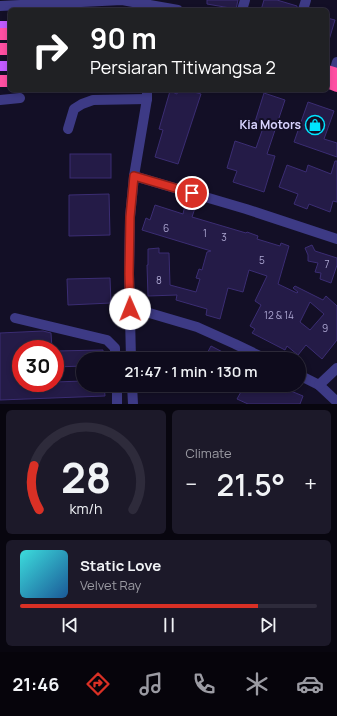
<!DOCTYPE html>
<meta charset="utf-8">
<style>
:root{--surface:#0e0b1c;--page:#1c1929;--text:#f1f3f6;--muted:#9b9ba3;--line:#2e2b3b;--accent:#d93025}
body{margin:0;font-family:Manrope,sans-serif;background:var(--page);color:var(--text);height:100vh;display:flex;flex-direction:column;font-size:15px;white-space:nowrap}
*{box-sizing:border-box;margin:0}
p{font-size:13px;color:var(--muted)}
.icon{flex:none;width:22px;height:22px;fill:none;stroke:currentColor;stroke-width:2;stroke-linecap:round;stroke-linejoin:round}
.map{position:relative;height:404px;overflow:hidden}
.side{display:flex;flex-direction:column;gap:6px;padding:6px;background:#08060f;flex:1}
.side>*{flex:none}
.banner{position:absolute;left:8px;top:8px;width:321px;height:84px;border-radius:6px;box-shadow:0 2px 6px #0003,0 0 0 1px var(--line);background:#202124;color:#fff;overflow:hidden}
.speed{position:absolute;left:12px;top:340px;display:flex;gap:8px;font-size:20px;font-weight:700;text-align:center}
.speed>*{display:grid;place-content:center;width:52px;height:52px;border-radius:50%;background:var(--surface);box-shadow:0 2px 6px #0003,0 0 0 1px var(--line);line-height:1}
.speed .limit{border:6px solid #d22;background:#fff;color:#111}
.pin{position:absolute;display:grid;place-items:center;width:34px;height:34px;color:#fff;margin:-17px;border:2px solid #fff;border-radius:50%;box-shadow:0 1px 4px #0007}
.me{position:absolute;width:44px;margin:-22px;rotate:359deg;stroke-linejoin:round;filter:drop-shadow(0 0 3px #0008)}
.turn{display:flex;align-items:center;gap:14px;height:84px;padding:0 16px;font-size:18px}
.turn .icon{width:52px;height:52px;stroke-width:2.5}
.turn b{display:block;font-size:28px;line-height:34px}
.big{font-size:30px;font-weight:600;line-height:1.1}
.side .widget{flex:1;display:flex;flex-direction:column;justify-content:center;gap:6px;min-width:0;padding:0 14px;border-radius:6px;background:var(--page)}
.side .dial{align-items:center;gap:0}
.dial svg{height:104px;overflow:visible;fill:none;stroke:var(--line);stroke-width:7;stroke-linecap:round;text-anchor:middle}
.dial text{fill:var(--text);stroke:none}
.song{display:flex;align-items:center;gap:12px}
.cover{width:48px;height:48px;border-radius:6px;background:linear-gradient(135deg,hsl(180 70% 55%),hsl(210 70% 35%))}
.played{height:4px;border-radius:2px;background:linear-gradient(90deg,var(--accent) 80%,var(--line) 80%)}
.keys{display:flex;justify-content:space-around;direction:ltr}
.heat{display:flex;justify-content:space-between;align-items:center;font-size:22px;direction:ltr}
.side .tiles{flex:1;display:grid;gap:6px;grid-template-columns:1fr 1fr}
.widget:last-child{grid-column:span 2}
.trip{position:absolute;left:76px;top:352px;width:230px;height:40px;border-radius:20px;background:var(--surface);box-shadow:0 2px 6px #0003,0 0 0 1px var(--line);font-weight:600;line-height:40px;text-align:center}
.tab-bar{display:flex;height:64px;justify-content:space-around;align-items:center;background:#06040b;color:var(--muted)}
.tab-bar .icon{width:28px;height:28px}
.tab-bar .active{color:var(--accent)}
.tab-bar b{font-size:18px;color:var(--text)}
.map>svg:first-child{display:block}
.building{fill:#241b47;stroke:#3b2d73;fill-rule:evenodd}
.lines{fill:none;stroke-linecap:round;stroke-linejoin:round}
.minor{stroke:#3d3a85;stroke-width:10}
.major{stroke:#c25bff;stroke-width:10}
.highway{stroke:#ff4fa3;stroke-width:12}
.route-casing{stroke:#8d1f18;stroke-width:10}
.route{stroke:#d93025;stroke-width:7}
.labels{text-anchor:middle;stroke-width:4;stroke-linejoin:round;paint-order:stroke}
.number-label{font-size:10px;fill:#aca6d1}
.poi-label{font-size:12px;font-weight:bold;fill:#d9d4ff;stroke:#130f26;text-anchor:end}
</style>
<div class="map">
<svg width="337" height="404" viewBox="0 0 337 404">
<rect width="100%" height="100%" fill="#130f26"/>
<g class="building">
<polygon points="207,0 238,0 236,9 207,4"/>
<polygon points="264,0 277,0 297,6 297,10 261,10"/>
<polygon points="327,18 335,20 329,40 327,40"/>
<polygon points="178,90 187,90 201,94 178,164 155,157 163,130 159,129 170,91 177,94"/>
<polygon points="264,93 285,100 267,154 275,156 264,192 233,182 237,171 227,168 235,141 256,148 263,128 254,125"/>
<polygon points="308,102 334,111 324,139 337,143 337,157 294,142"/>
<rect x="70" y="154" width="41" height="24"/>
<polygon points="335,161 337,161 337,202 333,201 330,212 309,204 307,209 294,204 298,194 279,187 287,165 306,172 308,165 331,174"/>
<polygon points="109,194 110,235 69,236 69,195"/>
<path d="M 155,205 L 183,214 L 185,205 L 195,208 L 192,217 L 246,233 L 247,232 L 258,236 L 257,239 L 280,246 L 281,243 L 289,246 L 278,284 L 297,293 L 298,292 L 293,288 L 295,286 L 323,300 L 326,296 L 337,306 L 337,340 L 322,359 L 306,345 L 298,355 L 287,346 L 285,350 L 252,333 L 255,329 L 250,326 L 261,305 L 255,301 L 267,276 L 249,270 L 243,292 L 228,288 L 220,319 L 206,315 L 207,309 L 176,300 L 177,295 L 148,296 L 147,265 L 148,265 L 148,249 L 159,248 L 159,253 L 169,253 L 170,285 L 196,292 L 200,279 L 196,278 L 199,269 L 202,270 L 207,252 L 211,251 L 142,230 L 146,218 L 150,220 ZM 310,302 L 324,314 L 310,330 L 300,322 Z"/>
<polygon points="312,245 315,251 337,258 337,265 331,283 320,279 321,273 315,272 318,263 308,261 308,255 305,248"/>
<polygon points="110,278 111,303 68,305 67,279"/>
<polygon points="43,331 51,333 52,349 21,349 21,383 55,383 55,382 83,381 83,385 104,385 105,396 0,400 0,333"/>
<polygon points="211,346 236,359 204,359"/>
<polygon points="103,350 103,359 83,359 83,366 55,367 55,351"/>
<polygon points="248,385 288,385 286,389 303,396 300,404 248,404 237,399 242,390 245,391"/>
</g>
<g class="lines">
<g class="minor">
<polyline points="0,6 122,0 178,10"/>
<polyline points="242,10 245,0"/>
<polyline points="303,10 306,0"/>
<polyline points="334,72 337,62"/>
<polyline points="0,100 20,98"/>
<polyline points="68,129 74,109 82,104 93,100 147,99"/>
<polyline points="134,176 246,209 337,239"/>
<polyline points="130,309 146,312 197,327 235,344 266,359"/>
<polyline points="15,318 107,340 115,348 115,359"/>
<polyline points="131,359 129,274 130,217 134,176 147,99 147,90"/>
<polyline points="299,375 319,385 337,402"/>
<polyline points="132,385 133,404"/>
<polyline points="319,385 337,368"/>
<polyline points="117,404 117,385"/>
</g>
<g class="major">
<polyline points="0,26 10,26"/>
<polyline points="0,66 10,66"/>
</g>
<g class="highway">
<polyline points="0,34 10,34"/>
<polyline points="0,49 10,49"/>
<polyline points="327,71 337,74"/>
<polyline points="0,81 10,81"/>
<polyline points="327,82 337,86"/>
</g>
</g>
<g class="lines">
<defs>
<polyline id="route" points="130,309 129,274 130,217 134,176 192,193"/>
</defs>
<use href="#route" class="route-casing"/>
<use href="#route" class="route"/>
</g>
<defs>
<symbol id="shop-ring" viewBox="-11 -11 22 22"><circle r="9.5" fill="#130f26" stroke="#00e5ff" stroke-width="1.5"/><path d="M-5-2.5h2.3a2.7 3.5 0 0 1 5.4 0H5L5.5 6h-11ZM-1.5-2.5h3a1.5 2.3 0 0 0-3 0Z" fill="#00e5ff"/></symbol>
</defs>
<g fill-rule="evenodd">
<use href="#shop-ring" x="304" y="114" width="22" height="22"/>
</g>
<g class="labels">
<g class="number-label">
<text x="166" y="232">6</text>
<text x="205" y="237">1</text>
<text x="224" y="241">3</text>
<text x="262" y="264">5</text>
<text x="327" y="268">7</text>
<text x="159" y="284">8</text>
<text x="279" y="319">12 &amp; 14</text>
<text x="325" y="332">9</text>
</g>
<g class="poi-label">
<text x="301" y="129">Kia Motors</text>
</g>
</g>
</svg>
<div class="speed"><div class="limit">30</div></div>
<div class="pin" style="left:192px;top:193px;background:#d93025"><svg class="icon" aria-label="arrive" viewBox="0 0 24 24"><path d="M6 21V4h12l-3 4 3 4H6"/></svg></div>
<svg class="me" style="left:130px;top:309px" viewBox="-20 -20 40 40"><circle r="19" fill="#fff"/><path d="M0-13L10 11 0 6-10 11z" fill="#d93025"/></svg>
<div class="trip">21:47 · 1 min · 130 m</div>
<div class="banner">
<div class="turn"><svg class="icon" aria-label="right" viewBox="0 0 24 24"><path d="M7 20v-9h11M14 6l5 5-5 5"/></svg><div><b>90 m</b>Persiaran Titiwangsa 2</div></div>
</div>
</div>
<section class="side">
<div class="tiles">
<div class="widget dial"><svg viewBox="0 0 100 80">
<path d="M14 69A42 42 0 1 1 86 69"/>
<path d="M14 69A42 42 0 0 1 10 35" stroke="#d93025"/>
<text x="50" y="56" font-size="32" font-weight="700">28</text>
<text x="50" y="72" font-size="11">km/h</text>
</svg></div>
<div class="widget"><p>Climate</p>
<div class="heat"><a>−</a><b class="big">21.5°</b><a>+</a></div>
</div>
<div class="widget">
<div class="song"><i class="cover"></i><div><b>Static Love</b><p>Velvet Ray</p></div></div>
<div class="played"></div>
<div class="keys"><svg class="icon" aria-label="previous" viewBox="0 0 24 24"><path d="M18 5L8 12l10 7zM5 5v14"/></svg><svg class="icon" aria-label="pause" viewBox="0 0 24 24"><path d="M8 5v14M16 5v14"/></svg><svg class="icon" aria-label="next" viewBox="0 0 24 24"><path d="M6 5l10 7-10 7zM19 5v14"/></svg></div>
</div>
</div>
</section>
<nav class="tab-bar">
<b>21:46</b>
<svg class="icon active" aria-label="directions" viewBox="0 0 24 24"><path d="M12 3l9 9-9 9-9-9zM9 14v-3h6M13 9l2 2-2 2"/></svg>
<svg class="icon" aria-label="music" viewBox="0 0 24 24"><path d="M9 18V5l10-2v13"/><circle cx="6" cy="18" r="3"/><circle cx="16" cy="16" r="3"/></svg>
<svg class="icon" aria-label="phone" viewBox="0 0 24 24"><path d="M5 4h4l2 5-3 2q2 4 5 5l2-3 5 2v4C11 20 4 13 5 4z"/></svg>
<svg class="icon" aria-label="climate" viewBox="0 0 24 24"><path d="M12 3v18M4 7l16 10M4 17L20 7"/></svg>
<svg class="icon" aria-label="car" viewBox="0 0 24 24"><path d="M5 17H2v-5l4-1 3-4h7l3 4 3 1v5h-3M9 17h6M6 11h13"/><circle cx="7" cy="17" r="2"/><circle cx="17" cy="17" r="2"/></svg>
</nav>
